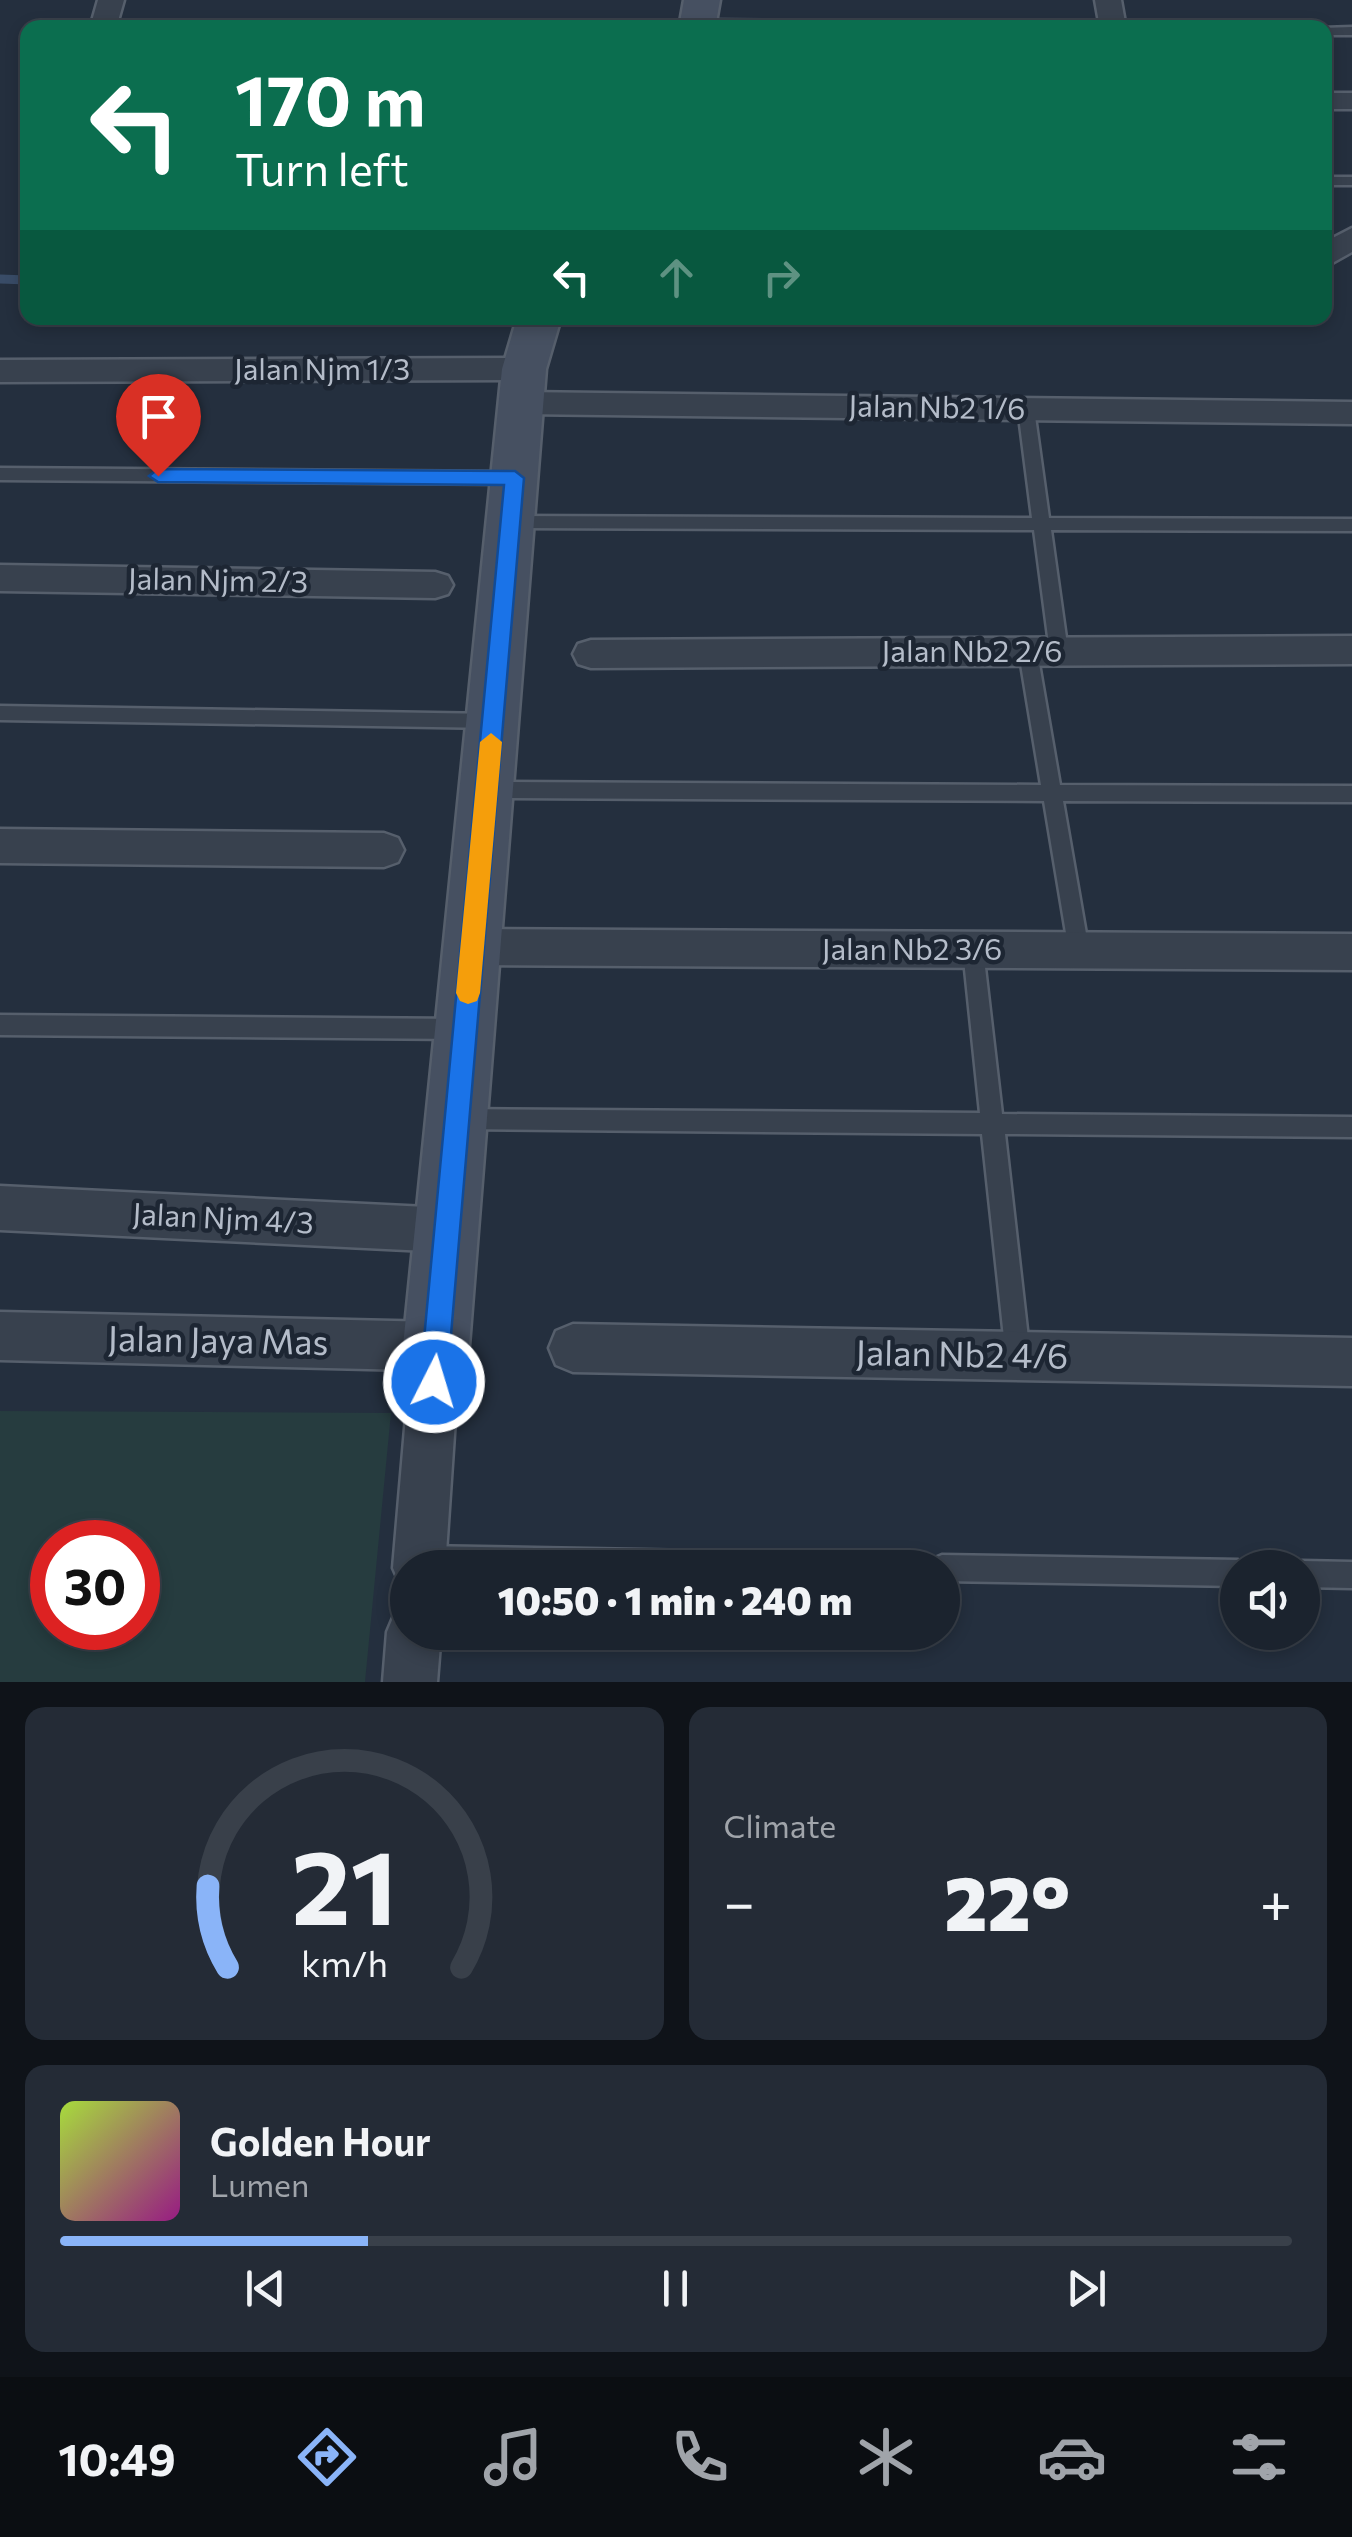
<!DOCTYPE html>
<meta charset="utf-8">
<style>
:root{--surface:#1b232e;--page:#242b36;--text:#f1f3f6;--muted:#a0a4aa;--line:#39404a;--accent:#8ab4f8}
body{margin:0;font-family:Commissioner,sans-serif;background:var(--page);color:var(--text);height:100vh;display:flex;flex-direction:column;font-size:38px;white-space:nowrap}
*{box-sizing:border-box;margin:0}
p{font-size:32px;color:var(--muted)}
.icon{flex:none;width:55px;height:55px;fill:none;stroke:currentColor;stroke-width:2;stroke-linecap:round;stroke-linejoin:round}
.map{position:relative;height:1682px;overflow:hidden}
.side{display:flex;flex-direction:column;gap:25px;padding:25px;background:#0f1319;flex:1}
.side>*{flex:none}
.banner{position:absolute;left:20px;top:20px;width:1312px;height:305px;border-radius:20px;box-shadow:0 5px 15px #0003,0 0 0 2px var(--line);background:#0b6e4f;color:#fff;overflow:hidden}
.buttons{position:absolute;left:1220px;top:1550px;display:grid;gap:20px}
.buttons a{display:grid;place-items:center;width:100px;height:100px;border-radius:50%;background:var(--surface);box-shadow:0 5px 15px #0003,0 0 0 2px var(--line);font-size:50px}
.speed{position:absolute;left:30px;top:1520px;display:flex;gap:20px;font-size:50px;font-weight:700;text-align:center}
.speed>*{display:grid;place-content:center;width:130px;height:130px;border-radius:50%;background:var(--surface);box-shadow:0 5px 15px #0003,0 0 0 2px var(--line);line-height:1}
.speed .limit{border:15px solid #d22;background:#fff;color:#111}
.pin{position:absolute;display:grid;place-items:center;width:85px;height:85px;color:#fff;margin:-102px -42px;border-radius:50% 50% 50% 0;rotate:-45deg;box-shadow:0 0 10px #0007}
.pin .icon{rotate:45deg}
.me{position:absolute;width:110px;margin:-55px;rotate:5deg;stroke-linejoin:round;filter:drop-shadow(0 0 8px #0008)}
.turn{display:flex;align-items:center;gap:35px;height:210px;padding:0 50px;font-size:45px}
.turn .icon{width:130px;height:130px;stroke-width:2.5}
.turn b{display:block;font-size:70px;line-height:85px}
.lanes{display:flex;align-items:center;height:95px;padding:0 50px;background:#0003;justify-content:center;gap:50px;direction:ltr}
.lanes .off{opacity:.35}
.big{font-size:75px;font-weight:800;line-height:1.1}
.side .tile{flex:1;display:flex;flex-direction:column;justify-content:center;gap:15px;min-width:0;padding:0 35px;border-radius:20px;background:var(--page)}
.side .dial{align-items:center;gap:0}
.dial svg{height:260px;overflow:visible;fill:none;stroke:var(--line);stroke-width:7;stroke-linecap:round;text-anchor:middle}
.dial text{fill:var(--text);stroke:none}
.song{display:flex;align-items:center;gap:30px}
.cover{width:120px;height:120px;border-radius:15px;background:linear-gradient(135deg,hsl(80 70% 55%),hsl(310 70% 35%))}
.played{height:10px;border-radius:5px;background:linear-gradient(90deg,var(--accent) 25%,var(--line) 25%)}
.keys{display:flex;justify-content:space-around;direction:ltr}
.heat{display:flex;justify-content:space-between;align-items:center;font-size:55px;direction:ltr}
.side .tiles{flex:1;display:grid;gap:25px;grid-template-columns:1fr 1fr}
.tile:last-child{grid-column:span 2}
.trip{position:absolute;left:390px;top:1550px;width:570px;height:100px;border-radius:50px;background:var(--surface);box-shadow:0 5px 15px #0003,0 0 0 2px var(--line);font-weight:800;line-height:100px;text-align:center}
.tabs{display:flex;height:160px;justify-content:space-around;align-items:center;background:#0b0e12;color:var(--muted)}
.tabs .icon{width:70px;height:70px}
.tabs .selected{color:var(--accent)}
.tabs b{font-size:45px;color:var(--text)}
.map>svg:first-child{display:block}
.green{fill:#263c3f;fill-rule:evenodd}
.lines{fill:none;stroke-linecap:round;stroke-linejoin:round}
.stream{stroke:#394c67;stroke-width:9}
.lane-casing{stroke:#565f6c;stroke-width:5}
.street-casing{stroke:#565f6c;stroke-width:5}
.secondary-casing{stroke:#565f6c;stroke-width:5}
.lane{fill:#38414e;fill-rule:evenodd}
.street{fill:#38414e;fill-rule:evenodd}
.secondary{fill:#465061;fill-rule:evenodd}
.route{fill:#1a73e8;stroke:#114b97;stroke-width:2.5}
.slow{fill:#f59e0b}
.labels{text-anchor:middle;stroke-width:9;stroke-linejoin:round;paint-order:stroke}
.street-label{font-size:30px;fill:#b4bcc9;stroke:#1d2633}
.near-street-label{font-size:35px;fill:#b4bcc9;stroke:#1d2633}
</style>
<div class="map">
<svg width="1352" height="1682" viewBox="0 0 1352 1682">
<rect width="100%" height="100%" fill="#242f3e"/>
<path class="green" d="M 0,1411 L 391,1413 L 365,1682 L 0,1682 ZM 52,1542 L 138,1542 L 138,1628 L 52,1628 Z"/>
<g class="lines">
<polyline class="stream" points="0,279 28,280"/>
<defs>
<g id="lane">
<polygon points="700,20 1166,24 1172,28 695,27 693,24"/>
<polygon points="1352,27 1352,35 1325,35 1323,28"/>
<rect x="1325" y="177" width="27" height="8"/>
<polygon points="1026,403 1034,409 1049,518 1352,519 1352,531 1051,530 1068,652 1059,659 1050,652 1034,530 511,528 502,522 511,516 1032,518 1018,409"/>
<polygon points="0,468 515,472 523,478 515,484 0,480"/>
<polygon points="1028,645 1037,652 1060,785 1352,786 1352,802 1063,801 1089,951 1086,957 1079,960 1072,957 1069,951 1044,801 488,798 481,796 478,790 481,784 488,782 1041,785 1019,652"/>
<polygon points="0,706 493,714 503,721 493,728 0,720"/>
<polygon points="973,941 980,944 983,950 1002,1114 1352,1117 1352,1137 1005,1134 1030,1356 1027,1365 1018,1368 1009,1365 1006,1356 982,1134 459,1129 451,1126 448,1119 451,1112 459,1109 980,1113 963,950 966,944"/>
<polygon points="0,1015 463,1019 471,1022 474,1029 471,1036 463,1039 0,1035"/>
<polygon points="422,1546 910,1555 919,1559 923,1568 413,1568 409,1559 413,1550"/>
<polygon points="942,1555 1238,1560 1249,1568 1238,1568 1238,1586 942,1581 942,1568 929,1568 933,1559"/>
<polygon points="1302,1561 1352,1562 1352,1588 1302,1587 1302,1568 1292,1568"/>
</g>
<g id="street">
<polygon points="98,0 124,0 116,28 90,28"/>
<polygon points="1095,0 1121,0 1126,28 1100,28"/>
<rect x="1325" y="93" width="27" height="16"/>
<polygon points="1352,228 1352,252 1325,267 1325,242"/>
<polygon points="524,358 535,361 540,369 535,377 524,380 0,382 0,360"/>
<polygon points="521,392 1352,402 1352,424 521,414 509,411 505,403 509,395"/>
<polygon points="0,565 435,572 448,576 453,585 448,594 435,598 0,591"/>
<polygon points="1352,636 1352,664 591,668 578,664 573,654 578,644 591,640"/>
<polygon points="0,829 384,833 398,838 404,850 398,862 384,867 0,863"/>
<polygon points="473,929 1352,934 1352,970 473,965 458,960 452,947 458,934"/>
<polygon points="0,1186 447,1208 463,1214 470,1230 463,1246 447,1252 0,1230"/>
<polygon points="0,1312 436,1322 453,1329 460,1346 445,1568 408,1568 408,1589 401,1586 393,1568 410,1370 0,1360"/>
<polygon points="573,1324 1352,1338 1352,1386 573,1372 556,1365 549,1348 556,1331"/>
<polygon points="408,1608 408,1632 441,1632 437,1682 383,1682 387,1632 395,1613"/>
</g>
<g id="secondary">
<polygon points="684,0 720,0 715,28 679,28"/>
<polygon points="517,318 561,318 546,369 469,1346 460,1370 436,1379 412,1370 403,1346 502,369"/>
</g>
</defs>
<use href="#lane" class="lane-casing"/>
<use href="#street" class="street-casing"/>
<use href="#secondary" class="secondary-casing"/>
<use href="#lane" class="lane"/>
<use href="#street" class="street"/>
<use href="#secondary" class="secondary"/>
</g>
<polygon class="route" points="158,469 515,471 524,478 447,1382 443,1392 434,1396 424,1392 420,1382 504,485 158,482 149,476"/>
<polygon class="slow" points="491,733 502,742 480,993 477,1001 468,1004 460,1001 456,993 480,742"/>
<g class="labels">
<g class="street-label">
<text x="322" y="380">Jalan Njm 1/3</text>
<text transform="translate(937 408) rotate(1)" y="10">Jalan Nb2 1/6</text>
<text transform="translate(218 581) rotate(1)" y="10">Jalan Njm 2/3</text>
<text x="972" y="662">Jalan Nb2 2/6</text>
<text x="912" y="960">Jalan Nb2 3/6</text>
<text transform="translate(223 1219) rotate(3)" y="10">Jalan Njm 4/3</text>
</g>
<g class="near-street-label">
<text transform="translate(218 1341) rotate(1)" y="12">Jalan Jaya Mas</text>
<text transform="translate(962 1355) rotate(1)" y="12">Jalan Nb2 4/6</text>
</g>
</g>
</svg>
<div class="buttons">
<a><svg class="icon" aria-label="sound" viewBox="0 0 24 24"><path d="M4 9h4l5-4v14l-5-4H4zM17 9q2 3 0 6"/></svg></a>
</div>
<div class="speed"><div class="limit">30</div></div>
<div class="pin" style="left:158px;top:476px;background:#d93025"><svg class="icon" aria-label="arrive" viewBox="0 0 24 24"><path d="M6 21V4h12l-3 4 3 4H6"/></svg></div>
<svg class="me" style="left:434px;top:1382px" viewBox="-20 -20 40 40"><circle r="17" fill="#1a73e8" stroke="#fff" stroke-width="3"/><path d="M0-11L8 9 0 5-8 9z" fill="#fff"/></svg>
<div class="trip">10:50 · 1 min · 240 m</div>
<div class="banner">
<div class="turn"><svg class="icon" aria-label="left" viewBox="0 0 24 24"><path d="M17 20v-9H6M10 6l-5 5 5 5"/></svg><div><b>170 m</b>Turn left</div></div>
<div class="lanes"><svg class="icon" aria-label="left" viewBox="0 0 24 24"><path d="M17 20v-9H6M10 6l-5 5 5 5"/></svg><svg class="icon off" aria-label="ahead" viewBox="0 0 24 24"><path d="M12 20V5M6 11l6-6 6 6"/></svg><svg class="icon off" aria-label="right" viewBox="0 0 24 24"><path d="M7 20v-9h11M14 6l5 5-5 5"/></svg></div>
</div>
</div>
<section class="side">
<div class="tiles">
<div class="tile dial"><svg viewBox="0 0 100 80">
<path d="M14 69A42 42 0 1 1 86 69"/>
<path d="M14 69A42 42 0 0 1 8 44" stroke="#8ab4f8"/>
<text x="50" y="56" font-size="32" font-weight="700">21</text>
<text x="50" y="72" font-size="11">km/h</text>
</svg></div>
<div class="tile"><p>Climate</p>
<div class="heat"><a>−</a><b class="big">22°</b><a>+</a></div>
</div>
<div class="tile">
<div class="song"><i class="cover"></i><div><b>Golden Hour</b><p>Lumen</p></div></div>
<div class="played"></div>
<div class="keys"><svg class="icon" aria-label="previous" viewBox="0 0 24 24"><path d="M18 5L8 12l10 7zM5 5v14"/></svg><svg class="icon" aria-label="pause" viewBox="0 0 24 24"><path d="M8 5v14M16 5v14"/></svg><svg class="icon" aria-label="next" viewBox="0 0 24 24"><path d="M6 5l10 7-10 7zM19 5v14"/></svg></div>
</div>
</div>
</section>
<nav class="tabs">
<b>10:49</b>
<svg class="icon selected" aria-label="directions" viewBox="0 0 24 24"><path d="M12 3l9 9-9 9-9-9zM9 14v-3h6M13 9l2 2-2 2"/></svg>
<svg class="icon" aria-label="music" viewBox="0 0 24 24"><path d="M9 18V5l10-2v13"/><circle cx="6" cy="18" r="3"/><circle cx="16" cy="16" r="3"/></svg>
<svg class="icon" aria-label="phone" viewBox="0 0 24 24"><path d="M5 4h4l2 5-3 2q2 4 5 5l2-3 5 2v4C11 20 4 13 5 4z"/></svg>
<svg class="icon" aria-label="climate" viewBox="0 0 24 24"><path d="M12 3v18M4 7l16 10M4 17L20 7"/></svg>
<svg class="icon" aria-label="car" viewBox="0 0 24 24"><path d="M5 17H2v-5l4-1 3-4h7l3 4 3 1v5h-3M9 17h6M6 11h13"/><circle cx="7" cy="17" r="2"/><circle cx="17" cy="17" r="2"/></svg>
<svg class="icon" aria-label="filters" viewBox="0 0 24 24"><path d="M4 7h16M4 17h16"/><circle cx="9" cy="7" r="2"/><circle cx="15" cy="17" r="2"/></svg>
</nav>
